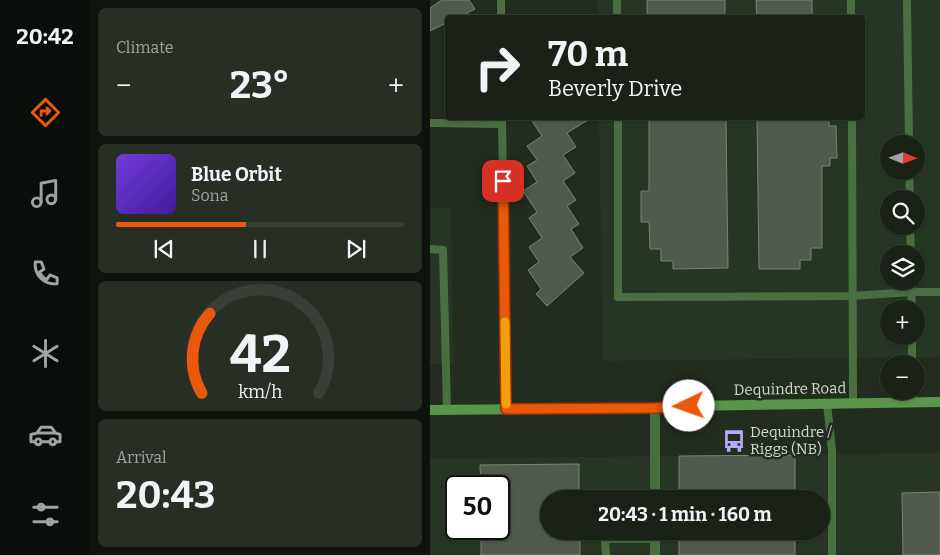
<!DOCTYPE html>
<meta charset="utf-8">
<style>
:root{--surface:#1a2218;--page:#272f25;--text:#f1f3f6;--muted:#9fa4a2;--line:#383f37;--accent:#ea580c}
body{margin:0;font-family:Bitter,serif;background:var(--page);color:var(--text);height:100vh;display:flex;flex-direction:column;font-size:19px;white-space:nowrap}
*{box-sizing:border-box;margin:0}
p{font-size:16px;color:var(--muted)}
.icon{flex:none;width:28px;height:28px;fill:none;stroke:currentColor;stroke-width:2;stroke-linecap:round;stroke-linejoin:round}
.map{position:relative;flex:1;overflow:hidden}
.drawer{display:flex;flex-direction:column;gap:8px;padding:8px;background:#0e130d;width:340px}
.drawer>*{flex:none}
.guide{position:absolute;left:15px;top:15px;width:420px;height:105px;border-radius:5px;box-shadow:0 1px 4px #0004,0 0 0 1px var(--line);background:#1a2218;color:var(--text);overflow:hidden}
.needle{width:32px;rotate:91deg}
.tools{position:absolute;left:450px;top:135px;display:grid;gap:10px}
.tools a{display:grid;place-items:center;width:45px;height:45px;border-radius:50%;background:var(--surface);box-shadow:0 1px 4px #0004,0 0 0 1px var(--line);font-size:25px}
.speed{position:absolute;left:15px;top:475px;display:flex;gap:10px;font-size:25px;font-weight:700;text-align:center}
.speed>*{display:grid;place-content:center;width:65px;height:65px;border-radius:50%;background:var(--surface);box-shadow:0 1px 4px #0004,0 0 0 1px var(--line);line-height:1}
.speed .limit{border:2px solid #111;border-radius:8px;background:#fff;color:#111}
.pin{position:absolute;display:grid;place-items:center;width:42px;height:42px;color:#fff;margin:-21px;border-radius:10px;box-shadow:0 2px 8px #0006}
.me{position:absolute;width:55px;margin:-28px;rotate:267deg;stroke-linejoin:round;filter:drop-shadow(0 0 4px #0008)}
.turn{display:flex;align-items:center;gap:18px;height:105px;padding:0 20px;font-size:22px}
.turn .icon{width:65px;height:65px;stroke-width:2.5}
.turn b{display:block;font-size:35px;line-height:42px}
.big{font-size:38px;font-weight:700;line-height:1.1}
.drawer .widget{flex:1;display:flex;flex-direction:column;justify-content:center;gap:8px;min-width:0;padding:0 18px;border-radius:8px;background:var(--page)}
.drawer .dial{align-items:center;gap:0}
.dial svg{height:130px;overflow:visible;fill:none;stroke:var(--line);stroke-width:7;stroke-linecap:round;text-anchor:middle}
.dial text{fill:var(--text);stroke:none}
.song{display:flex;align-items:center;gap:15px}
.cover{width:60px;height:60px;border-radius:8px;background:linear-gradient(135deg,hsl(260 70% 55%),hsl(260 70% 35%))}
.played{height:5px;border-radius:2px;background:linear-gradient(90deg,var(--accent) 45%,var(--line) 45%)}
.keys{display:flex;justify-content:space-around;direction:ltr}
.heat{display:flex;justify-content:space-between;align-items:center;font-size:28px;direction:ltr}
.trip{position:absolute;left:110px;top:490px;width:290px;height:50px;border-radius:25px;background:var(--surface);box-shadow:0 1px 4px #0004,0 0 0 1px var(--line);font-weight:700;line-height:50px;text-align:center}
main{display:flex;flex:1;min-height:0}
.menu{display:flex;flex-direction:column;width:90px;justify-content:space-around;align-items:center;background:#0a0e0a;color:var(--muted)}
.menu .icon{width:35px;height:35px}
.menu .selected{color:var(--accent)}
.menu b{font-size:22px;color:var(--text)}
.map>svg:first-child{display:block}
.built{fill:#273624;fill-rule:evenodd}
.building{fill:#505b4d;stroke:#778474}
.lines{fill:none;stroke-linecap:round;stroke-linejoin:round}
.lane{stroke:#496f40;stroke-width:8}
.street{stroke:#496f40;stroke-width:10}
.secondary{stroke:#589649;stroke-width:10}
.route-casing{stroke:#983908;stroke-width:12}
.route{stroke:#ea580c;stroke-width:9}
.slow{stroke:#f59e0b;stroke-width:9}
.labels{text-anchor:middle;stroke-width:5;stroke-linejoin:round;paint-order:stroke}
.street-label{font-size:15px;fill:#d2d9d0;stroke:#222d20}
.poi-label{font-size:15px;fill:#d2d9d0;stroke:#222d20;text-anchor:start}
</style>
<main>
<nav class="menu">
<b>20:42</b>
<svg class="icon selected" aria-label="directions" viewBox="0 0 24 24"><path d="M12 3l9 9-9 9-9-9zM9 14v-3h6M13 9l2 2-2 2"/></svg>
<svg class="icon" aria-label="music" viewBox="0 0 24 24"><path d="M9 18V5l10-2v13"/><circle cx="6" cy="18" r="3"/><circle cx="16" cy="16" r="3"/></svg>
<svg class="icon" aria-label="phone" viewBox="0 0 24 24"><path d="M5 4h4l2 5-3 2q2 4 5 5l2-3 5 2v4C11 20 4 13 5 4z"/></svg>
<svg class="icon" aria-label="climate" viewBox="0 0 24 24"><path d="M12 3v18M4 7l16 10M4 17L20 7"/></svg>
<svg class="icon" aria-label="car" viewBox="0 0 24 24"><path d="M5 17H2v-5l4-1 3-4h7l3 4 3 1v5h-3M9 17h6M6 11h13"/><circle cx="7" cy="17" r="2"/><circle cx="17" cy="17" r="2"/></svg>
<svg class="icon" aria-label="filters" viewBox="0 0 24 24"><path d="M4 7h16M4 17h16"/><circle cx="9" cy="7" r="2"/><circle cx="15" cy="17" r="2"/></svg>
</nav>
<section class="drawer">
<div class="widget"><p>Climate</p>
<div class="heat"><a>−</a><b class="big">23°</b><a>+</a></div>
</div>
<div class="widget">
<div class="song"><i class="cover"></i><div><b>Blue Orbit</b><p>Sona</p></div></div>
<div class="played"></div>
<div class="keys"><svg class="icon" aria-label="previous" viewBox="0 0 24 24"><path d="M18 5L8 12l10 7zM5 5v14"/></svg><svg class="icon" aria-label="pause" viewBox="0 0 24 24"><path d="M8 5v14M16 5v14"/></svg><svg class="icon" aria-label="next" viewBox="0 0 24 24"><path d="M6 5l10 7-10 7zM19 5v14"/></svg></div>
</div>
<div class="widget dial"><svg viewBox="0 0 100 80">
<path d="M14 69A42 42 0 1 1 86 69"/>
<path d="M14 69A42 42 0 0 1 19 20" stroke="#ea580c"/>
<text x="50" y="56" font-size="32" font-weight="700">42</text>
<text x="50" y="72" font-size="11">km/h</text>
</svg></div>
<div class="widget"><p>Arrival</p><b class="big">20:43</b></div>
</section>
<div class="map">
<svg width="510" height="555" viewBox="0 0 510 555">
<rect width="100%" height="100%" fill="#222d20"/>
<g class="built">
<path d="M 167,0 L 510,0 L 510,357 L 173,361 L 169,118 L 432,118 L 432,18 L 168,17 ZM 459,144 L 486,144 L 486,171 L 459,171 ZM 459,199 L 486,199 L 486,226 L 459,226 ZM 459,254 L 486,254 L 486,281 L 459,281 ZM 459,309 L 486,309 L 486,336 L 459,336 Z"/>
<polygon points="0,208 21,208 23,364 0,364"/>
<path d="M 510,453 L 510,555 L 0,555 L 0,459 ZM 26,486 L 69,486 L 69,529 L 26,529 ZM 119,499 L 391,499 L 391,531 L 119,531 Z"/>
</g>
<g class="building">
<polygon points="12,0 39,0 45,9 28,18 18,18 18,22 0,31 0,8"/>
<rect x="217" y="0" width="78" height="18"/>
<polygon points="326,0 382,0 382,18 327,18"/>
<polygon points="100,118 161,118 137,133 146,147 133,155 145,173 133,181 146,200 137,206 149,224 141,229 153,248 140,257 154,273 117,306 106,294 111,289 98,270 109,262 99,247 112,238 99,218 107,212 93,191 107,182 97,166 107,160 97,146 112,136"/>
<polygon points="219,118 296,118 298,268 243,269 243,261 231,261 231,249 220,249 219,222 211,222 211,191 219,191"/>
<polygon points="327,118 399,119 399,126 406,126 407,158 400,158 400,166 392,166 392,248 381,248 381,260 370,260 370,269 329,269"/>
<polygon points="365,455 365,499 249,499 249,456"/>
<polygon points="149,464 149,499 119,499 119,531 150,531 150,555 51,555 51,529 69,529 69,486 51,486 50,465"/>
<polygon points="510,492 510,555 473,555 472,493"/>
<rect x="249" y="531" width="116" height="24"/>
</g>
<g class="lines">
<g class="lane">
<polyline points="71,0 71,18"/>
<polyline points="187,0 187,18"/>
<polyline points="421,0 421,18"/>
<polyline points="477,0 479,144"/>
<polyline points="72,118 76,409"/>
<polyline points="188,118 188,297 422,296 481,292 510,292"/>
<polyline points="422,118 423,403"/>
<polyline points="0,123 72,124"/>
<polyline points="479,171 480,199"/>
<polyline points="480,226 481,254"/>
<polyline points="0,249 13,250 17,410"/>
<polyline points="481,281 482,309"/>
<polyline points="482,336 482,364"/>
<polyline points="483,391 483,403"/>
<polyline points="397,404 402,450 402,555"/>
<polyline points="176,555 175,539 225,539"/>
</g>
<g class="street">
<polyline points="225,408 225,499"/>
<polyline points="225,531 225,555"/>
</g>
<polyline class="secondary" points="0,410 225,408 259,406 510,402"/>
</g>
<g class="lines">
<defs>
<polyline id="route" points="73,181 76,409 225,408 259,406"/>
</defs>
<use href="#route" class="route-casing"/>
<use href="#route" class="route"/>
<polyline class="slow" points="75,322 76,404"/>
</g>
<defs>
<symbol id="bus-bare" viewBox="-9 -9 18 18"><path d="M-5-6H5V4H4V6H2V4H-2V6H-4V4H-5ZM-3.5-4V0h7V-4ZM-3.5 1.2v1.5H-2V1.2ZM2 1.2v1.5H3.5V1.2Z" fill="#b6acf8" stroke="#222d20" stroke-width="2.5" paint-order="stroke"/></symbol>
</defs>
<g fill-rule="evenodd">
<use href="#bus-bare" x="288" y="425" width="32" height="32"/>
</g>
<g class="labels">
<g class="street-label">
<text transform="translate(360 389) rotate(-1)" y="5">Dequindre Road</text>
</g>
<g class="poi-label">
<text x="320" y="437">Dequindre /<tspan x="320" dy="17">Riggs (NB)</tspan></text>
</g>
</g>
</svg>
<div class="tools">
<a><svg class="needle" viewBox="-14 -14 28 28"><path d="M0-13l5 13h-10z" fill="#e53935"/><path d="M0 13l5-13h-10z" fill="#9fa4a2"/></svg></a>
<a><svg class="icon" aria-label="search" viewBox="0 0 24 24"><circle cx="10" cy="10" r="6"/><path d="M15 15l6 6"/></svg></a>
<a><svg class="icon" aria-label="layers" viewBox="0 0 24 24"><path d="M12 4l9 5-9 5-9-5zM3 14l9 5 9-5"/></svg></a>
<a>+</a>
<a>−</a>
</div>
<div class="speed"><div class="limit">50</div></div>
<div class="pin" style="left:73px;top:181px;background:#d93025"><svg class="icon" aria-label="arrive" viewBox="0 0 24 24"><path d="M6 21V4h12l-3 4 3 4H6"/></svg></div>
<svg class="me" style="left:259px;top:406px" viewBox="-20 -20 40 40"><circle r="19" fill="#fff"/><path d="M0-13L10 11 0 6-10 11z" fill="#ea580c"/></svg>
<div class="trip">20:43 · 1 min · 160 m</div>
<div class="guide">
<div class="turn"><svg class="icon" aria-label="right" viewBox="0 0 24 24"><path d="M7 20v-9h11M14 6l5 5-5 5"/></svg><div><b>70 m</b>Beverly Drive</div></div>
</div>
</div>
</main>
